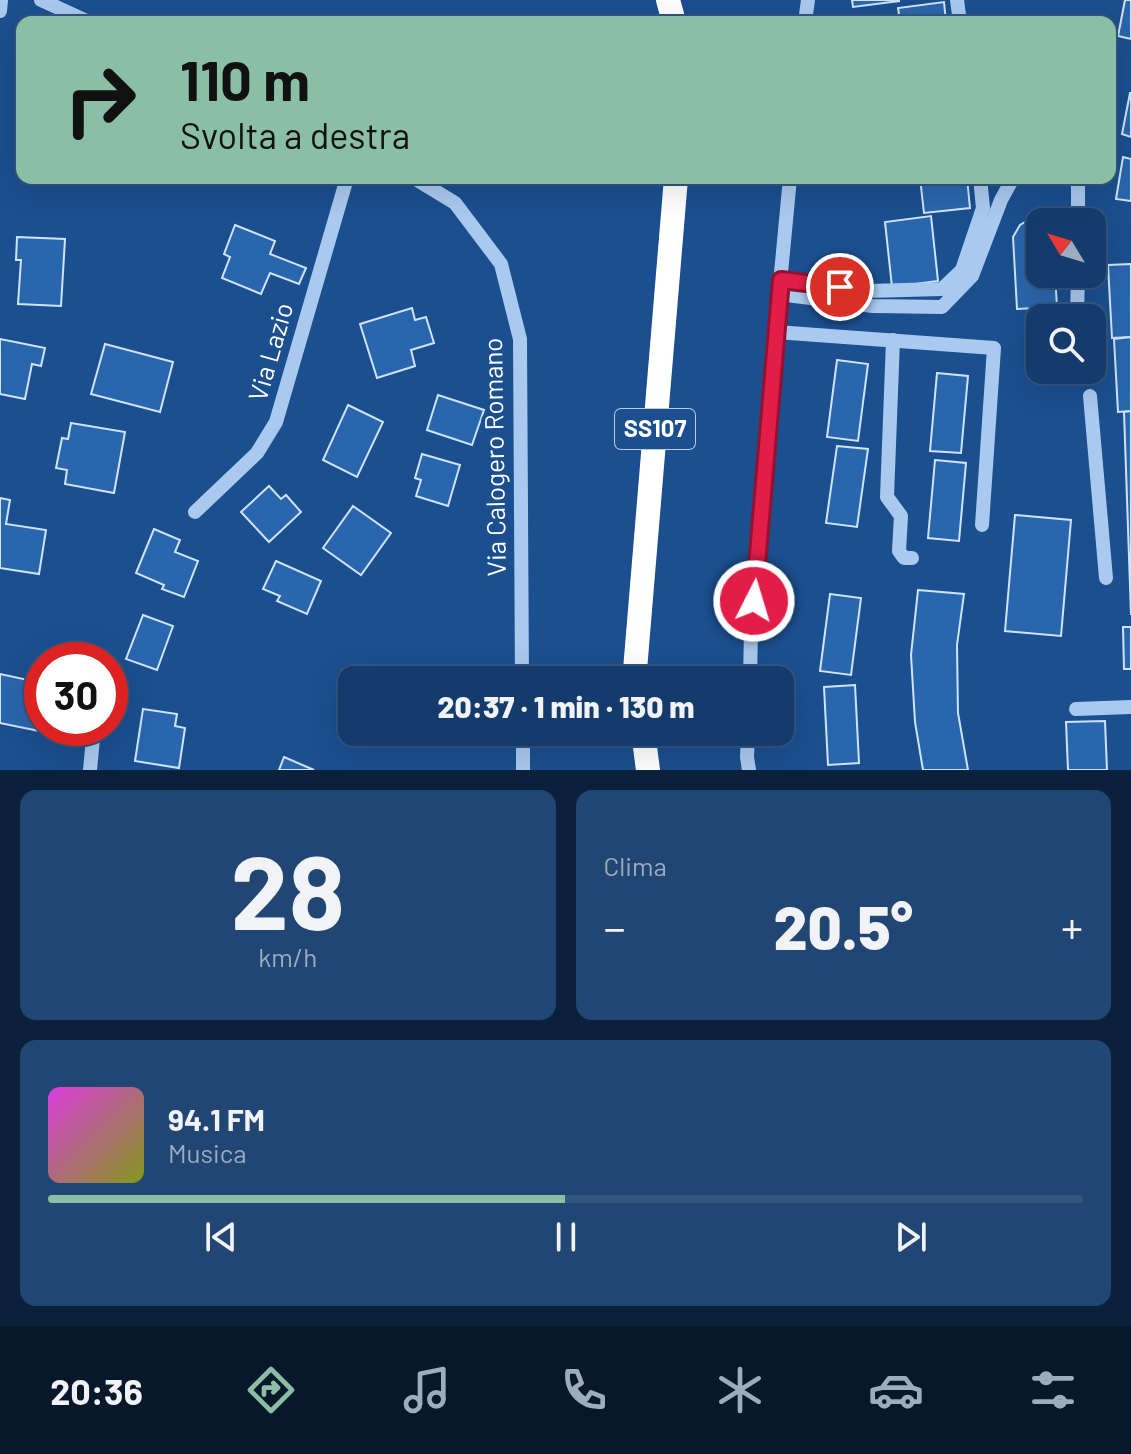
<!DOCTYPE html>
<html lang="it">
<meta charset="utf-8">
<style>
:root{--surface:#143b6b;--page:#214673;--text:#f1f3f6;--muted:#9dadc1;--line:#33557e;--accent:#8abfa5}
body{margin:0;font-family:Barlow,sans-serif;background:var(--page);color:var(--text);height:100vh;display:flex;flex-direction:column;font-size:30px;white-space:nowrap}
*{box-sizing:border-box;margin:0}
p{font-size:26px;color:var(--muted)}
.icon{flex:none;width:44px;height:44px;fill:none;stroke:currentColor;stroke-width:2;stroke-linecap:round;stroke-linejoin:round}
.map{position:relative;height:770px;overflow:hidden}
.side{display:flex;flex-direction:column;gap:20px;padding:20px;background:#0b203b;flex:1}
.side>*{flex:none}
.guide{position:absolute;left:16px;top:16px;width:1100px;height:168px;border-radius:16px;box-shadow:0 8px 32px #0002,0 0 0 2px var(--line);background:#8abfa5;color:#111;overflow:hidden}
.needle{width:52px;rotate:308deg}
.fabs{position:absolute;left:1026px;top:208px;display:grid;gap:16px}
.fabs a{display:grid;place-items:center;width:80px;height:80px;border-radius:16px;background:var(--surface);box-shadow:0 8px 32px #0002,0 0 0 2px var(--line);font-size:40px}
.speed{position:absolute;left:24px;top:642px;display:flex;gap:16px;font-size:40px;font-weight:700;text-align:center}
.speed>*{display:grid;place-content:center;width:104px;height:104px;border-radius:50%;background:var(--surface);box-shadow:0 8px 32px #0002,0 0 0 2px var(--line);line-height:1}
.speed .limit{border:12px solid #d22;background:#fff;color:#111}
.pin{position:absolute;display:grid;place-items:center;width:68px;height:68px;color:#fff;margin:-34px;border:4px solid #fff;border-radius:50%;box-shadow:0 2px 8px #0007}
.me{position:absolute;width:88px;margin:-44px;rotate:5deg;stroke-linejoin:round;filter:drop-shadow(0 0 6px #0008)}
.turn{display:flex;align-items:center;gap:28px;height:168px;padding:0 32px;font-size:36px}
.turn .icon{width:104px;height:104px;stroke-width:2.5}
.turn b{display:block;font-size:56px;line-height:68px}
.big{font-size:60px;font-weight:800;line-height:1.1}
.side .card{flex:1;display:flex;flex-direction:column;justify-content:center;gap:12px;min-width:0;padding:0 28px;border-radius:16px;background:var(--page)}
.side .dial{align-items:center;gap:0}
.dial b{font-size:104px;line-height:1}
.song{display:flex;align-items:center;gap:24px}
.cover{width:96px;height:96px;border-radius:12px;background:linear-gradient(135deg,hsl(300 70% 55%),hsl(70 70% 35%))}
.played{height:8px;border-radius:4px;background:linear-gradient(90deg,var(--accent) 50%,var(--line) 50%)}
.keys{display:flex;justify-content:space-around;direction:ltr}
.heat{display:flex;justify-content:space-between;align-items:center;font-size:44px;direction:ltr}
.side .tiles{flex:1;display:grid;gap:20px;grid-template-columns:1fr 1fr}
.card:last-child{grid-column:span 2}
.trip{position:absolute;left:338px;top:666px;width:456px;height:80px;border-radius:16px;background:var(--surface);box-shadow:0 8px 32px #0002,0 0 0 2px var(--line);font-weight:800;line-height:80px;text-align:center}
.dock{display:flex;height:128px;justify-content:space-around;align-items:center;background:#08182b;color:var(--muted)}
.dock .icon{width:56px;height:56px}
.dock .active{color:var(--accent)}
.dock b{font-size:36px;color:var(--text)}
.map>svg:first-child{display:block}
.building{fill:#2a66ad;stroke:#cfe3fa;stroke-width:2}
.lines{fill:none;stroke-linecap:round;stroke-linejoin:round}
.minor{stroke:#a9c9ee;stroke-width:14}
.highway{stroke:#fff;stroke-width:24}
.route-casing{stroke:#92132f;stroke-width:20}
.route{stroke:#e11d48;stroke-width:14}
.labels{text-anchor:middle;stroke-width:8;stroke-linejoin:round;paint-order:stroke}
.shield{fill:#1b4f8f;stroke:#bbcadd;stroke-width:2}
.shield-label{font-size:24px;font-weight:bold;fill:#fff}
.street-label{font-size:26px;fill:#fff;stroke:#1b4f8f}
</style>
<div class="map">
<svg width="1131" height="770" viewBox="0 0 1131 770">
<rect width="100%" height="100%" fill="#1b4f8f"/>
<g class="building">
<polygon points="852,0 899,0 899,1 853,7"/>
<polygon points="1125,0 1131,0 1131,39 1118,36"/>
<polygon points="944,2 946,22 900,22 898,8"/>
<polygon points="1130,93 1131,93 1131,137 1122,134"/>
<polygon points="1123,157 1131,159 1131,201 1116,199"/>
<polygon points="920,178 967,178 970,208 924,213"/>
<polygon points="931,216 938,281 892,287 885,222"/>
<polygon points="1025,222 1040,223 1040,274 1055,274 1057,307 1017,309 1013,237 1020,225"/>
<polygon points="235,225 275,241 270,254 306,268 299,284 270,273 261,294 222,278 230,257 224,254"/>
<polygon points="17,237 65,239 61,306 18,304 21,260 16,260"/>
<polygon points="1131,264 1131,337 1112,338 1108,265"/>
<polygon points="412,308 415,320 426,317 434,343 411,350 415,366 377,378 360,324"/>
<polygon points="1131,337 1131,411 1118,412 1114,339"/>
<polygon points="0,339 45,348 41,366 32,364 25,399 0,394"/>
<polygon points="105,344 173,362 160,412 91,394"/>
<polygon points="837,360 868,364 858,441 827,437"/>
<polygon points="937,373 968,376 961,453 930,451"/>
<polygon points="438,395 484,410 472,445 427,430"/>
<polygon points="348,405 383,422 357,477 323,460"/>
<polygon points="1131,411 1131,615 1124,412"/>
<polygon points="71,423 125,432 114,493 65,484 67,470 56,468 62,438 68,439"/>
<polygon points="837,446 868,449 857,527 826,523"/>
<polygon points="422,454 460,465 448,506 416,496 421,480 415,478"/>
<polygon points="935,460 966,463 959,541 928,538"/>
<polygon points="269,486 281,499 286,495 301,512 269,542 241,512"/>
<polygon points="0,498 10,500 6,524 46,530 39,574 0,568"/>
<polygon points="353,506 391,533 361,575 323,548"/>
<polygon points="1015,515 1071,520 1061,636 1005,631"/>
<polygon points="154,529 180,540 175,552 198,561 184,597 162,589 164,585 136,573"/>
<polygon points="276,561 321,581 307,614 277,601 280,596 263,589"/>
<polygon points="918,590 964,594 957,645 958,713 968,770 923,770 915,722 911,655"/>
<polygon points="830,594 861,598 851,675 820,671"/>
<polygon points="143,615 173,626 157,670 126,659"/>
<polygon points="1123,627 1131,627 1131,669 1124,669"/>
<polygon points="0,674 42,683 42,728 45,728 44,732 0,723"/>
<polygon points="855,685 859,763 828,765 824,687"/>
<polygon points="143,709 177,714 175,726 185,728 179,768 135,761"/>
<polygon points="1105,721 1107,770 1068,770 1066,722"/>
<polygon points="284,757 314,770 279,770"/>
</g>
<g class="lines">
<g class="minor">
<polyline points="41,0 89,22"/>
<polyline points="957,0 960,22"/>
<polyline points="0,11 1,0"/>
<polyline points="805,22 808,0"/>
<polyline points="414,178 455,203 501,264 520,339 522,680"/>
<polyline points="1074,178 1078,185 1078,222"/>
<polyline points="781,280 868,291 942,289 962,270 983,208 980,178"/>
<polyline points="779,294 873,306 942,307 972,276 1001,200 1013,178"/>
<polyline points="1077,318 1078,274"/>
<polyline points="776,332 994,348 982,525"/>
<polyline points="893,340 887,497 901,516 899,551 904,558 912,558"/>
<polyline points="1090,396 1106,578"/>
<polyline points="195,512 257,453 276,422 347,178"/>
<polyline points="750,680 751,631 779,294 790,178"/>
<polyline points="1076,709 1131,707"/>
<polyline points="523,732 523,770"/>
<polyline points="748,732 747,757 749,770"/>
<polyline points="90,770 94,728"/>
</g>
<g class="highway">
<polyline points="668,0 674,22"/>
<polyline points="636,680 635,670 676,178"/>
<polyline points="643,732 648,770"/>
</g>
</g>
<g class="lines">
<defs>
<polyline id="route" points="754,601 781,280 840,287"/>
</defs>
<use href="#route" class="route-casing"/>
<use href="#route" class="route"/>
</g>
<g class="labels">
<rect class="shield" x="615" y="409" width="80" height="40" rx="6"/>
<g class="shield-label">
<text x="655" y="437">SS107</text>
</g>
<g class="street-label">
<text transform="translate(271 352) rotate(-74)" y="9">Via Lazio</text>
<text transform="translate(495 457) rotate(-91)" y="9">Via Calogero Romano</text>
</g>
</g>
</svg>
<div class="fabs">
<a><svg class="needle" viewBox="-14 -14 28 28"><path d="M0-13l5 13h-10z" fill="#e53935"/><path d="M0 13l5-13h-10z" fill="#9dadc1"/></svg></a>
<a><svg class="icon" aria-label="search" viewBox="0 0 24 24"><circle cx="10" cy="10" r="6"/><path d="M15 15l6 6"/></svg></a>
</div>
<div class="speed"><div class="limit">30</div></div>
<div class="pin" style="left:840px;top:287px;background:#d93025"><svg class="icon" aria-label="arrive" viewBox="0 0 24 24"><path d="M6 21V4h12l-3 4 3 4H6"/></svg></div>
<svg class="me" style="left:754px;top:601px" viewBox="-20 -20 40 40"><circle r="17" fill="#e11d48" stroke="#fff" stroke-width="3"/><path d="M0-11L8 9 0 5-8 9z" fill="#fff"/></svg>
<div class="trip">20:37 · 1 min · 130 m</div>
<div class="guide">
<div class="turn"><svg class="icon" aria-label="right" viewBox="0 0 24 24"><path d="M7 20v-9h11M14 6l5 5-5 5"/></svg><div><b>110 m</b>Svolta a destra</div></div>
</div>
</div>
<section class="side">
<div class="tiles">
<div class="card dial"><b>28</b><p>km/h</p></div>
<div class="card"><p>Clima</p>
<div class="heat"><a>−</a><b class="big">20.5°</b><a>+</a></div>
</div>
<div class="card">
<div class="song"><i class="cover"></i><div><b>94.1 FM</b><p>Musica</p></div></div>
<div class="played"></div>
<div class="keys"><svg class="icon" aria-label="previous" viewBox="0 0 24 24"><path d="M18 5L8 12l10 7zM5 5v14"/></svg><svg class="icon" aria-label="pause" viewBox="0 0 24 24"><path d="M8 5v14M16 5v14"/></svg><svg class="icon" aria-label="next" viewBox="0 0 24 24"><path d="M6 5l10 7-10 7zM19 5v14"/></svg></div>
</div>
</div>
</section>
<nav class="dock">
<b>20:36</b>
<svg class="icon active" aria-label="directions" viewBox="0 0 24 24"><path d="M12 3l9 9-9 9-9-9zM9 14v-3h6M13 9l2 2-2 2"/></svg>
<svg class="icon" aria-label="music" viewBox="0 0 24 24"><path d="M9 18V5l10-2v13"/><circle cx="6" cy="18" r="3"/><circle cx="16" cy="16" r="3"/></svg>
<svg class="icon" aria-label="phone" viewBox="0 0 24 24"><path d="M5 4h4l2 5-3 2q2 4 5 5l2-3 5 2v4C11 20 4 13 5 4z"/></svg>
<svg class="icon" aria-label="climate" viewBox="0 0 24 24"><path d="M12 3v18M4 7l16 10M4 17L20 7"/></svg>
<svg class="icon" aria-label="car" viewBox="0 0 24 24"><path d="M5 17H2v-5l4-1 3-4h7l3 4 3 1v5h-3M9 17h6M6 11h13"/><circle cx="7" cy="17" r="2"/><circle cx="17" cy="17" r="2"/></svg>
<svg class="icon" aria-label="filters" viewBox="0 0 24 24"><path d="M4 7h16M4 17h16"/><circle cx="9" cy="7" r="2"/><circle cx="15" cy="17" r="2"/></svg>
</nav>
